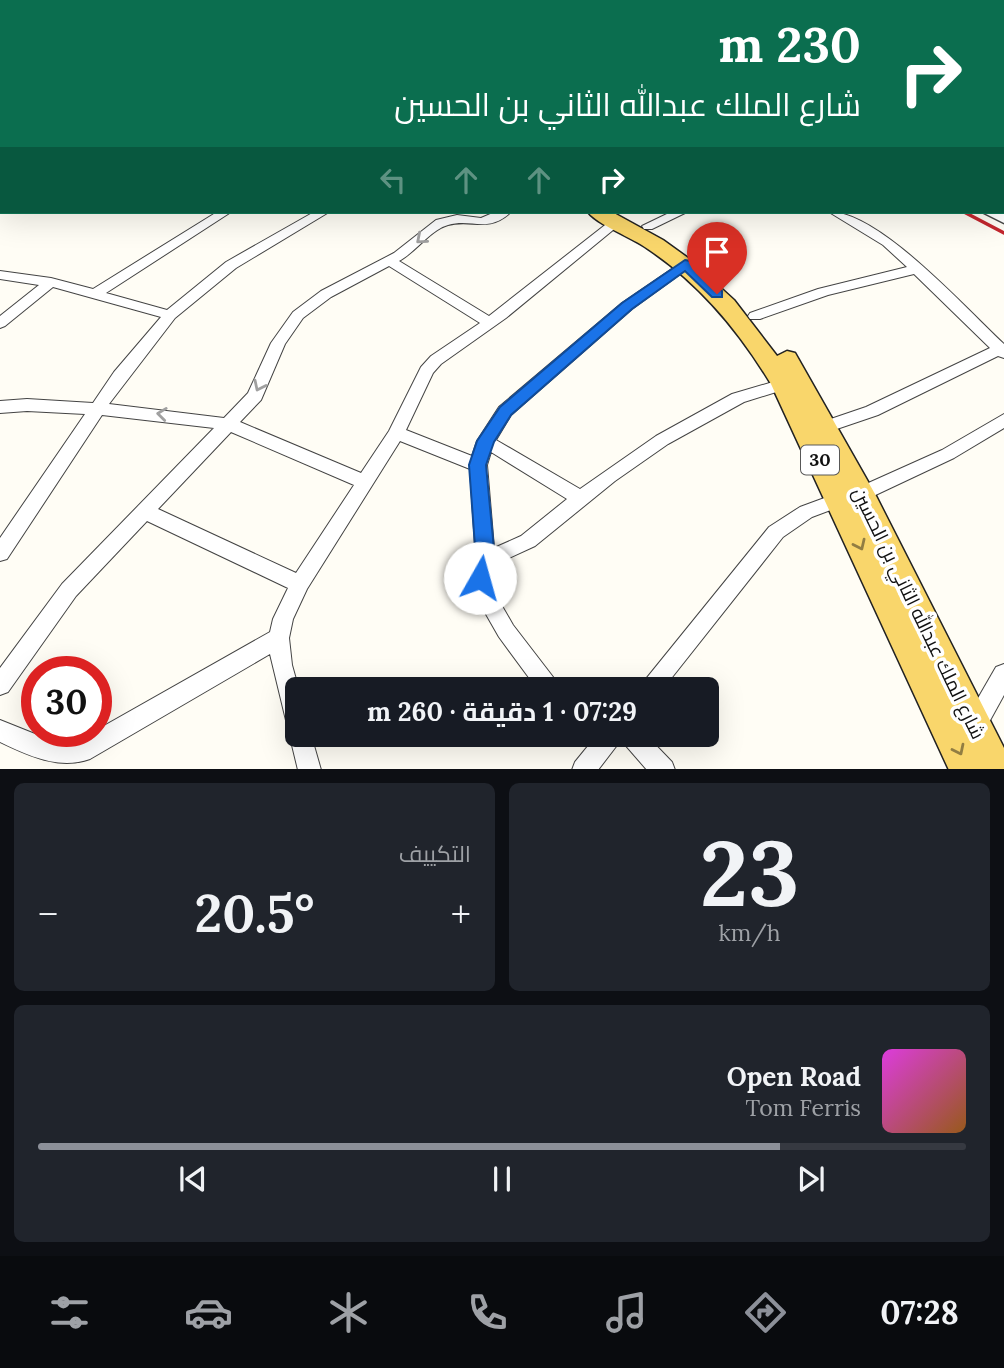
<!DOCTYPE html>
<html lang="ar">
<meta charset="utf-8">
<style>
:root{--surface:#171b24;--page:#20242c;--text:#f1f3f6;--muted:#9ea1a6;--line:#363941;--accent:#8c9099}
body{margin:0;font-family:Lora,Cairo,serif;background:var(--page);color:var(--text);direction:rtl;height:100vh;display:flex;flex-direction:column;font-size:26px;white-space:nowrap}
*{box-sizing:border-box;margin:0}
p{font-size:23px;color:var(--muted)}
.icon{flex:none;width:38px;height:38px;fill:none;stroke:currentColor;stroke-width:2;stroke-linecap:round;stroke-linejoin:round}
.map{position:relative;height:769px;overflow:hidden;direction:ltr}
.panel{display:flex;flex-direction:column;gap:14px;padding:14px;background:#0d0f14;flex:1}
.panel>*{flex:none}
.hud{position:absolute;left:0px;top:0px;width:1004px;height:214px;box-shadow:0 7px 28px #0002;direction:rtl;background:#0b6e4f;color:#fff;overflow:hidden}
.speed{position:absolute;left:21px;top:656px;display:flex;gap:14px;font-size:35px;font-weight:700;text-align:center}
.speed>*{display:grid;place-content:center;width:91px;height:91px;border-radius:50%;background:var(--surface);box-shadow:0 7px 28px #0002;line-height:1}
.speed .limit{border:10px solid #d22;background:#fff;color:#111}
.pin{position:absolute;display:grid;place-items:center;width:60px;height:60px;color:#fff;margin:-72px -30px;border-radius:50% 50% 50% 0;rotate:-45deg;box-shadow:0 0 7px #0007}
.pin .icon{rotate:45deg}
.me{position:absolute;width:77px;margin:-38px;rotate:7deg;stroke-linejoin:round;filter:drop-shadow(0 0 5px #0008)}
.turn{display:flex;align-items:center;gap:24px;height:147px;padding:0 28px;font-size:32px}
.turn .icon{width:91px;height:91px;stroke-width:2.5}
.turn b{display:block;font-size:49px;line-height:60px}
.lanes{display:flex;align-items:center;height:66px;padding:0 28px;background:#0003;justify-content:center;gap:35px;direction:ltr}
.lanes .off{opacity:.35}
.big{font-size:52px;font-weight:700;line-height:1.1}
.panel .tile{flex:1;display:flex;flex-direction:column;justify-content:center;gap:10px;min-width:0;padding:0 24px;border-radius:10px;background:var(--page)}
.panel .dial{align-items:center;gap:0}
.dial b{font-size:91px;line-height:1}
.song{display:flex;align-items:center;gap:21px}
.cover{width:84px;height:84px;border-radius:10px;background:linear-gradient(135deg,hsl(300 70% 55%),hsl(30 70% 35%))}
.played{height:7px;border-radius:4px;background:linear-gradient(90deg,var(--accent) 80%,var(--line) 80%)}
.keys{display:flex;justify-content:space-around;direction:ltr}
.heat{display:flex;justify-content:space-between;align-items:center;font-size:38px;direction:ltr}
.panel .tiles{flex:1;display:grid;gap:14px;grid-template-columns:1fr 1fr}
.tile:last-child{grid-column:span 2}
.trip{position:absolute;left:285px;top:677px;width:434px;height:70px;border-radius:10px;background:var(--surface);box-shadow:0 7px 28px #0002;font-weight:700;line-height:70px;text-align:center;direction:rtl}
.tabs{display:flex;height:112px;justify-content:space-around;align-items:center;background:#090b0e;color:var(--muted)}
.tabs .icon{width:49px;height:49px}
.tabs .current{color:var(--accent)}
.tabs b{font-size:32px;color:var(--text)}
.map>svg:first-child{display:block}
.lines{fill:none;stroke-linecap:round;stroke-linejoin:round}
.river{fill:#b9e0f7;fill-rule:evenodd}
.minor-casing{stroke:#444;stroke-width:2}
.tertiary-casing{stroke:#444;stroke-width:3}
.primary-casing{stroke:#222;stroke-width:3}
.minor{fill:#fff;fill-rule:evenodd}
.tertiary{fill:#fff;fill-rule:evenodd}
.primary{fill:#f9d66b;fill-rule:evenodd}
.rail-far1{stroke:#c4262e;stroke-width:2.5}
.rail{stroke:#c4262e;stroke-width:3.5}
.oneway{stroke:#a0a0a0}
.oneway2{stroke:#917d42}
.route{fill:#1a73e8;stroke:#114b97;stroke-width:2}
.labels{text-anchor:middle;stroke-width:7;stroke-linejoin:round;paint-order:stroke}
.shield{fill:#fff;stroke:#585858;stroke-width:2}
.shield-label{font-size:18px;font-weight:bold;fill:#111}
.street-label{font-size:19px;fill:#111;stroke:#fff}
</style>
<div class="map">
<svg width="1004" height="770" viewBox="0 0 1004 770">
<rect width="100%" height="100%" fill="#fffdf5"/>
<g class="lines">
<g class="river">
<polygon points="736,0 752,0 753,2 737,2"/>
<rect x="1003" y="153" width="1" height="12"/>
</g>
<defs>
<g id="minor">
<polygon points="84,0 93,0 83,2"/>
<polygon points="99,0 115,0 97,2"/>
<polygon points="298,0 306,0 307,2 299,2"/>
<polygon points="321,0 349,0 319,2"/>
<polygon points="360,0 368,0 369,2 361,2"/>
<polygon points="487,0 495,0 496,2 488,2"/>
<polygon points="938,0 948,0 950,2 939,2"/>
<polygon points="2,19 2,25 0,26 0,20"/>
<polygon points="2,50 2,56 0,57 0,51"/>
<rect x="1003" y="63" width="1" height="6"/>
<rect x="1003" y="92" width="1" height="6"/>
<rect x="0" y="138" width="2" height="6"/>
<path d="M 217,212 L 231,212 L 106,293 L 167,310 L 226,262 L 314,212 L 329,212 L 236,268 L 175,318 L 109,404 L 224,418 L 248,393 L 271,343 L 293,312 L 321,291 L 394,253 L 436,220 L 457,215 L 481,218 L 495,212 L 511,212 C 487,234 472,218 448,225 C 430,230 416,252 399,261 L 489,316 L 614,218 L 618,217 L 624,221 L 506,318 L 441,364 L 433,373 L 406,430 L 472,456 L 477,441 L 499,407 L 622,303 L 685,260 L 692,264 L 690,267 L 632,309 L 511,415 L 496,440 L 580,489 L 656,436 L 732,394 L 783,379 L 791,384 L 789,388 L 744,402 L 668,444 L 615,481 L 535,546 L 494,565 L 490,577 L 491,587 L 513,625 L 563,690 L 538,690 L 499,637 L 471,588 L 470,577 L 476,560 L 470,469 L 400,441 L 307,589 L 293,619 L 289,638 L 292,665 L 299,690 L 298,735 L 311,735 L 321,770 L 298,770 L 270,654 L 90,759 C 59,770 29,756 0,742 L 0,720 L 50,740 L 79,740 L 270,632 L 273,619 L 288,588 L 147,521 L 76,596 L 8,692 L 0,695 L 0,668 L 62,584 L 214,428 L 102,415 L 7,559 L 0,561 L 0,538 L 85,414 L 27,411 L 0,413 L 0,401 L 27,399 L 93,403 L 114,372 L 161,317 L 53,287 L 5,326 L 0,328 L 0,316 L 39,285 L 0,279 L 0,271 L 51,278 L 93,289 ZM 389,266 L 480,323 L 431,356 L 421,367 L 389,431 L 361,473 L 240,422 L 261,400 L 285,344 L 303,318 L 331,297 ZM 231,432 L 354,485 L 296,573 L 158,509 ZM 491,452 L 567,499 L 521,536 L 494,548 L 487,465 Z"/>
<polygon points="671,212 687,212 652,229 644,229 642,226"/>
<path d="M 829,212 C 878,210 967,310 1004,344 L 1004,358 L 998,356 L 878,415 L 825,433 L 819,431 L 817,427 L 819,423 L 866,407 L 990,348 L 914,274 L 828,295 L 760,319 L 750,319 L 748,316 L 750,313 L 818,289 L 907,267 L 883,245 Z"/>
<polygon points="1004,414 1004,428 954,458 867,499 861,501 855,499 852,494 855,489 942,450"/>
<polygon points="838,493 844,495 847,500 844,505 812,517 783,537 662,690 637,690 769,527 800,507"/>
<polygon points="1004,664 1004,695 982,735 974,738 966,735 963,727 966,719 996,667"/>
<polygon points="597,735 646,735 672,762 675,770 647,770 621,740 598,770 572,770 575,762"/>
</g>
<g id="tertiary">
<polygon points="463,0 476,0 462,2"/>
<polygon points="639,0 651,0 652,2 640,2"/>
<polygon points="787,0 801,0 802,2 788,2"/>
<polygon points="1004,0 1004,7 1003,7 1003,2 999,2"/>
<polygon points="2,93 2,101 0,102 0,94"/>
<polygon points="982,212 1004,212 1004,223"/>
</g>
<g id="primary">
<polygon points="2,186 2,198 0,199 0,187"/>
<path d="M 588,212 L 612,212 L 663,240 L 688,258 L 734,300 L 777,356 L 787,351 L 795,353 L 875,494 L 1004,748 L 1004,770 L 949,770 L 771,384 C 739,331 700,284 648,249 C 633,238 598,225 588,212 Z"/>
</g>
</defs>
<use href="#minor" class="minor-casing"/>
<use href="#tertiary" class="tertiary-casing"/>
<use href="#primary" class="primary-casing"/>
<use href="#minor" class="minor"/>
<use href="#tertiary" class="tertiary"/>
<use href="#primary" class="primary"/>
<polyline class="rail-far1" points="610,0 614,2"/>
<polyline class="rail" points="964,212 1004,233"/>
</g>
<defs><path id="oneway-chevron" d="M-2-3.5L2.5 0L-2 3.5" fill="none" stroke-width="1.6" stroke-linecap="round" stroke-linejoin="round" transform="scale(1.75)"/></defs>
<g class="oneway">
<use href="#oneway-chevron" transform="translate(421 239) rotate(139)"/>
<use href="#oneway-chevron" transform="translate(259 386) rotate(116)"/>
<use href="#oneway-chevron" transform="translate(162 414) rotate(-173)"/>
</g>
<g class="oneway2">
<use href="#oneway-chevron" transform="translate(860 545) rotate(65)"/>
<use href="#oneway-chevron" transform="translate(959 750) rotate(64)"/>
</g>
<polygon class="route" points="685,260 690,261 722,291 722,297 712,297 685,271 632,309 511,415 494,442 486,465 495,560 487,583 480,586 473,583 470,578 476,560 469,465 477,441 500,407 622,303"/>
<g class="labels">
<rect class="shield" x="801" y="445.5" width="38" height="29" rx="5"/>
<g class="shield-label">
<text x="820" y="466">30</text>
</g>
<g class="street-label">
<text transform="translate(919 613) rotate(64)" y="7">شارع الملك عبدالله الثاني بن الحسين</text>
</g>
</g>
</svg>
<div class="speed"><div class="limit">30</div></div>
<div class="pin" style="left:717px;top:294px;background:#d93025"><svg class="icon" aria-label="arrive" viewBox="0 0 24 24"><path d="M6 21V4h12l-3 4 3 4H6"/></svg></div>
<svg class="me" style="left:480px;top:578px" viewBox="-20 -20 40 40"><circle r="19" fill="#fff"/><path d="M0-13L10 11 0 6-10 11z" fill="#1a73e8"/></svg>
<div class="trip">07:29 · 1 دقيقة · 260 m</div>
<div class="hud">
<div class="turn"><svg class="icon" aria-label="right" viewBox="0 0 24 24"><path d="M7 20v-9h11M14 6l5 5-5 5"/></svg><div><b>230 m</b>شارع الملك عبدالله الثاني بن الحسين</div></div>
<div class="lanes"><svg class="icon off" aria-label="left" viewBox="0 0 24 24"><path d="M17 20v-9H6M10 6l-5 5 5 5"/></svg><svg class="icon off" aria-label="ahead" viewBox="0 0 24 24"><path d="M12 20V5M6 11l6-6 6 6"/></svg><svg class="icon off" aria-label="ahead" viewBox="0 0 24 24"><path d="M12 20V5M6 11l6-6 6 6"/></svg><svg class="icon" aria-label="right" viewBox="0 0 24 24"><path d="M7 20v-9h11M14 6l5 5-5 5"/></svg></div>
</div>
</div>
<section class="panel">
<div class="tiles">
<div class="tile dial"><b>23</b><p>km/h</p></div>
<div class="tile"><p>التكييف</p>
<div class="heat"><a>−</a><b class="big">20.5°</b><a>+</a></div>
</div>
<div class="tile">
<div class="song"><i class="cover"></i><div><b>Open Road</b><p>Tom Ferris</p></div></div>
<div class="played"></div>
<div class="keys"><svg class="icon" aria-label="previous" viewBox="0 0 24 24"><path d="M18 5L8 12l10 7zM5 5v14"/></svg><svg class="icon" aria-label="pause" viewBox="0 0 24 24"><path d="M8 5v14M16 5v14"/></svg><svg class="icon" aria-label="next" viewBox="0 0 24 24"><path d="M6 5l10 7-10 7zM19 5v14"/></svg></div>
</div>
</div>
</section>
<nav class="tabs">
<b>07:28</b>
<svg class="icon current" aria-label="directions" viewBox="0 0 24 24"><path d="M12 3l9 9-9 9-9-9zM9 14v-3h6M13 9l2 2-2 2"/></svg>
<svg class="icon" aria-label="music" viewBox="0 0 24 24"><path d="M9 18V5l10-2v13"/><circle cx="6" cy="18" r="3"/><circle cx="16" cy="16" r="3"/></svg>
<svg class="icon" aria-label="phone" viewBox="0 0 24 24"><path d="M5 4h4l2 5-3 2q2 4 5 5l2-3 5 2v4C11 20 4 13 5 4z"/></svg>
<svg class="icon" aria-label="climate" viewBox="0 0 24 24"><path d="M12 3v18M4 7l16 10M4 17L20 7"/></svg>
<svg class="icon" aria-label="car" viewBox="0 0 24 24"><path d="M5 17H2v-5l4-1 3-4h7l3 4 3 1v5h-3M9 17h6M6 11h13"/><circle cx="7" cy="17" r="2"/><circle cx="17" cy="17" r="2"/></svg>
<svg class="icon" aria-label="filters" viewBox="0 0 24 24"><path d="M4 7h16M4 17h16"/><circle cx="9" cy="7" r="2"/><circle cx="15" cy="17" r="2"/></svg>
</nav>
